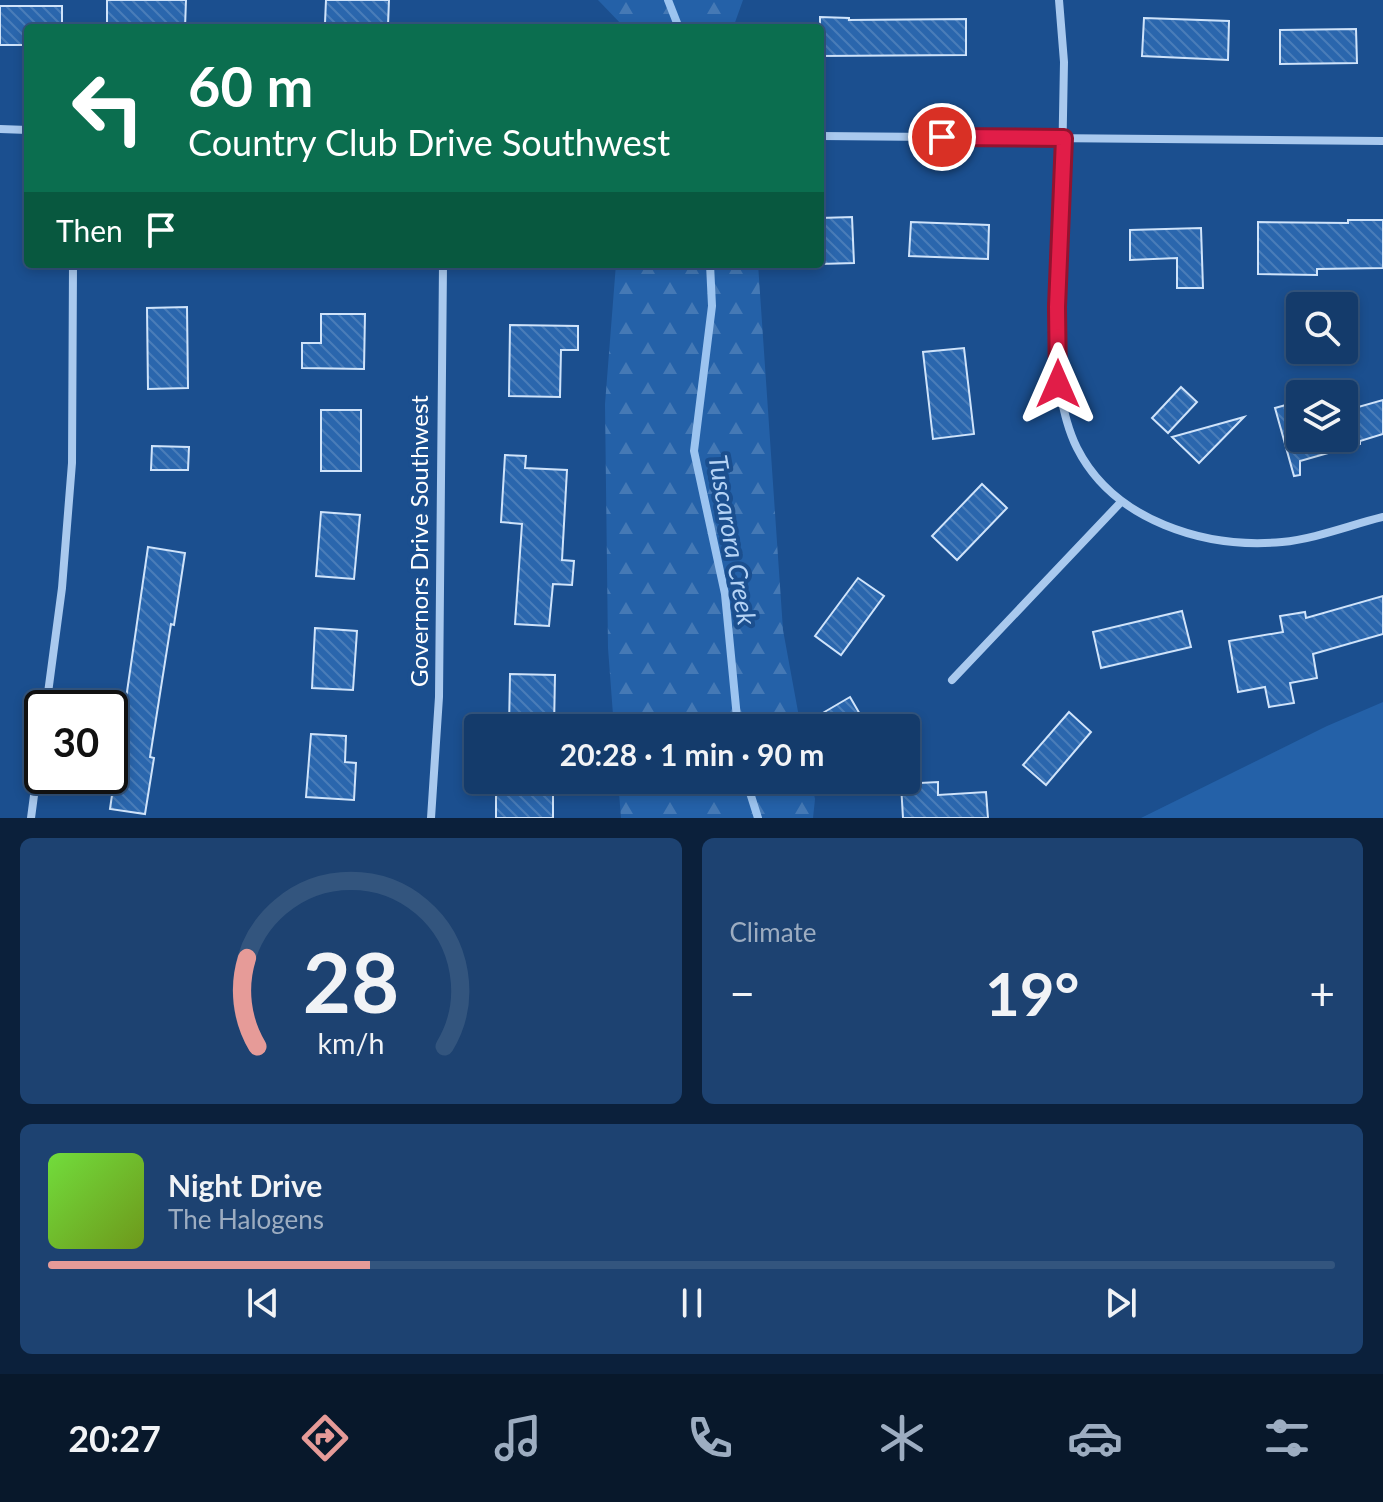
<!DOCTYPE html>
<meta charset="utf-8">
<style>
:root{--surface:#143b6b;--page:#1d4271;--text:#f1f3f6;--muted:#9dadc1;--line:#33557e;--accent:#e69b98}
body{margin:0;font-family:Lato,sans-serif;background:var(--page);color:var(--text);height:100vh;display:flex;flex-direction:column;font-size:30px;white-space:nowrap}
*{box-sizing:border-box;margin:0}
p{font-size:26px;color:var(--muted)}
.icon{flex:none;width:44px;height:44px;fill:none;stroke:currentColor;stroke-width:2;stroke-linecap:round;stroke-linejoin:round}
.map{position:relative;height:818px;overflow:hidden}
.details{display:flex;flex-direction:column;gap:20px;padding:20px;background:#0b203b;flex:1}
.details>*{flex:none}
.top-card{position:absolute;left:24px;top:24px;width:800px;height:244px;border-radius:8px;box-shadow:0 4px 12px #0003,0 0 0 2px var(--line);background:#0b6e4f;color:#fff;overflow:hidden}
.tools{position:absolute;left:1286px;top:292px;display:grid;gap:16px}
.tools a{display:grid;place-items:center;width:72px;height:72px;border-radius:8px;background:var(--surface);box-shadow:0 4px 12px #0003,0 0 0 2px var(--line);font-size:40px}
.speed{position:absolute;left:24px;top:690px;display:flex;gap:16px;font-size:40px;font-weight:700;text-align:center}
.speed>*{display:grid;place-content:center;width:104px;height:104px;border-radius:50%;background:var(--surface);box-shadow:0 4px 12px #0003,0 0 0 2px var(--line);line-height:1}
.speed .limit{border:4px solid #111;border-radius:12px;background:#fff;color:#111}
.pin{position:absolute;display:grid;place-items:center;width:68px;height:68px;color:#fff;margin:-34px;border:4px solid #fff;border-radius:50%;box-shadow:0 2px 8px #0007}
.me{position:absolute;width:88px;margin:-44px;rotate:0deg;stroke-linejoin:round;filter:drop-shadow(0 0 6px #0008)}
.turn{display:flex;align-items:center;gap:28px;height:168px;padding:0 32px;font-size:36px}
.turn .icon{width:104px;height:104px;stroke-width:2.5}
.turn b{display:block;font-size:56px;line-height:68px}
.then{display:flex;align-items:center;height:76px;padding:0 32px;background:#0003;gap:16px;font-size:30px}
.big{font-size:60px;font-weight:700;line-height:1.1}
.details .card{flex:1;display:flex;flex-direction:column;justify-content:center;gap:12px;min-width:0;padding:0 28px;border-radius:12px;background:var(--page)}
.details .dial{align-items:center;gap:0}
.dial svg{height:208px;overflow:visible;fill:none;stroke:var(--line);stroke-width:7;stroke-linecap:round;text-anchor:middle}
.dial text{fill:var(--text);stroke:none}
.song{display:flex;align-items:center;gap:24px}
.cover{width:96px;height:96px;border-radius:12px;background:linear-gradient(135deg,hsl(100 70% 55%),hsl(80 70% 35%))}
.played{height:8px;border-radius:4px;background:linear-gradient(90deg,var(--accent) 25%,var(--line) 25%)}
.keys{display:flex;justify-content:space-around;direction:ltr}
.heat{display:flex;justify-content:space-between;align-items:center;font-size:44px;direction:ltr}
.details .tiles{flex:1;display:grid;gap:20px;grid-template-columns:1fr 1fr}
.card:last-child{grid-column:span 2}
.trip{position:absolute;left:464px;top:714px;width:456px;height:80px;border-radius:8px;background:var(--surface);box-shadow:0 4px 12px #0003,0 0 0 2px var(--line);font-weight:700;line-height:80px;text-align:center}
.tab-bar{display:flex;height:128px;justify-content:space-around;align-items:center;background:#08182b;color:var(--muted)}
.tab-bar .icon{width:56px;height:56px}
.tab-bar .on{color:var(--accent)}
.tab-bar b{font-size:36px;color:var(--text)}
.map>svg:first-child{display:block}
.green{fill:#2461a8}
.forest{fill:url(#forest-firs)}
.lines{fill:none;stroke-linecap:round;stroke-linejoin:round}
.stream{stroke:#9cc4f0;stroke-width:8}
.building{fill:url(#building-back-hatch);stroke:#cfe3fa;stroke-width:2}
.minor{stroke:#a9c9ee;stroke-width:8}
.route-casing{stroke:#92132f;stroke-width:20}
.route{stroke:#e11d48;stroke-width:14}
.labels{text-anchor:middle;stroke-width:8;stroke-linejoin:round;paint-order:stroke}
.street-label{font-size:24px;fill:#fff;stroke:#1b4f8f}
.water-label{font-size:26px;font-style:italic;fill:#b5d3f5;stroke:#1b4f8f}
</style>
<div class="map">
<svg width="1383" height="818" viewBox="0 0 1383 818">
<defs>
<pattern id="forest-firs" width="22" height="20" patternUnits="userSpaceOnUse" patternTransform="scale(2)"><rect width="22" height="20" fill="#2461a8"/><path d="M5 1l3.5 6h-7zM16 11l3.5 6h-7z" fill="#4579b5"/></pattern>
<pattern id="building-back-hatch" width="6" height="6" patternUnits="userSpaceOnUse" patternTransform="scale(2)"><rect width="6" height="6" fill="#2a66ad"/><path d="M-1 5l2 2M0 0l6 6M5-1l2 2" fill="none" stroke="#4a7db9"/></pattern>
</defs>
<rect width="100%" height="100%" fill="#1b4f8f"/>
<polygon class="green" points="1383,702 1383,818 1141,818 1327,726"/>
<g class="forest">
<polygon points="598,0 743,0 733,28 625,28"/>
<polygon points="616,264 758,264 783,630 801,728 614,728 608,648 605,404"/>
<polygon points="618,780 811,780 815,799 813,818 621,818"/>
</g>
<g class="lines">
<g class="stream">
<polyline points="668,0 679,28"/>
<polyline points="710,264 712,306 694,451 725,594 738,728"/>
<polyline points="746,780 758,818"/>
</g>
</g>
<g class="building">
<polygon points="107,0 186,0 185,28 107,28"/>
<polygon points="326,0 389,0 388,25 325,23"/>
<polygon points="0,6 62,6 62,28 28,28 28,45 0,45"/>
<polygon points="820,17 849,18 849,20 966,19 966,55 820,56"/>
<polygon points="1144,18 1229,21 1228,60 1142,56"/>
<polygon points="1356,29 1357,63 1280,64 1280,30"/>
<polygon points="852,217 854,263 820,264 820,218"/>
<polygon points="1348,220 1383,220 1383,268 1317,269 1317,275 1258,274 1258,222 1348,223"/>
<polygon points="911,222 989,225 988,259 909,256"/>
<polygon points="1201,228 1203,288 1177,288 1177,258 1130,260 1130,230"/>
<polygon points="187,307 188,388 148,389 147,308"/>
<polygon points="321,314 365,314 364,369 302,368 302,343 321,343"/>
<polygon points="510,325 578,326 578,350 561,350 560,397 509,396"/>
<polygon points="964,348 974,434 933,439 923,352"/>
<polygon points="1181,387 1197,402 1168,433 1152,418"/>
<polygon points="1383,400 1383,434 1360,441 1360,444 1300,461 1300,475 1294,476 1275,408 1300,401 1300,438 1344,438 1344,411"/>
<rect x="321" y="410" width="40" height="61"/>
<polygon points="1244,417 1199,463 1172,437"/>
<polygon points="152,446 189,447 188,470 151,470"/>
<polygon points="505,455 526,456 525,468 567,470 562,560 574,561 572,585 553,584 549,626 515,624 522,524 501,522"/>
<polygon points="982,484 1007,508 957,560 932,536"/>
<polygon points="321,512 360,515 354,579 316,576"/>
<polygon points="148,547 185,553 174,625 171,624 150,757 154,758 145,814 110,809"/>
<polygon points="858,578 884,596 841,655 815,636"/>
<polygon points="1383,596 1383,634 1313,654 1317,678 1290,683 1294,703 1269,707 1265,687 1238,692 1229,641 1283,632 1280,616 1305,612 1306,618"/>
<polygon points="1182,611 1191,647 1101,668 1093,632"/>
<polygon points="315,628 357,631 353,690 312,688"/>
<polygon points="510,674 555,675 554,728 509,728"/>
<polygon points="850,697 868,728 829,728 821,714"/>
<polygon points="1069,712 1091,732 1046,785 1023,765"/>
<polygon points="311,734 346,736 345,762 356,763 354,800 306,797"/>
<rect x="496" y="780" width="57" height="38"/>
<polygon points="938,782 938,795 986,792 988,818 903,818 901,784"/>
</g>
<g class="lines">
<g class="minor">
<path d="M 1059,0 L 1064,62 L 1058,384 C 1063,406 1067,428 1077,448 C 1114,521 1205,549 1282,542 C 1315,539 1350,525 1383,517"/>
<polyline points="0,129 28,130"/>
<polyline points="820,136 1383,141"/>
<polyline points="952,680 1121,502"/>
<polyline points="46,708 62,588 72,463 73,264"/>
<polyline points="31,818 42,735"/>
<polyline points="431,818 439,697 443,264"/>
</g>
</g>
<g class="lines">
<defs>
<polyline id="route" points="942,137 1064,138 1057,307 1058,384"/>
</defs>
<use href="#route" class="route-casing"/>
<use href="#route" class="route"/>
</g>
<g class="labels">
<g class="street-label">
<text transform="translate(420 541) rotate(-90)" y="8">Governors Drive Southwest</text>
</g>
<g class="water-label">
<text transform="translate(732 540) rotate(80)" y="9">Tuscarora Creek</text>
</g>
</g>
</svg>
<div class="tools">
<a><svg class="icon" aria-label="search" viewBox="0 0 24 24"><circle cx="10" cy="10" r="6"/><path d="M15 15l6 6"/></svg></a>
<a><svg class="icon" aria-label="layers" viewBox="0 0 24 24"><path d="M12 4l9 5-9 5-9-5zM3 14l9 5 9-5"/></svg></a>
</div>
<div class="speed"><div class="limit">30</div></div>
<div class="pin" style="left:942px;top:137px;background:#d93025"><svg class="icon" aria-label="arrive" viewBox="0 0 24 24"><path d="M6 21V4h12l-3 4 3 4H6"/></svg></div>
<svg class="me" style="left:1058px;top:384px" viewBox="-20 -20 40 40"><path d="M0-17L14 15 0 8-14 15z" fill="#e11d48" stroke="#fff" stroke-width="4"/></svg>
<div class="trip">20:28 · 1 min · 90 m</div>
<div class="top-card">
<div class="turn"><svg class="icon" aria-label="left" viewBox="0 0 24 24"><path d="M17 20v-9H6M10 6l-5 5 5 5"/></svg><div><b>60 m</b>Country Club Drive Southwest</div></div>
<div class="then">Then<svg class="icon" aria-label="arrive" viewBox="0 0 24 24"><path d="M6 21V4h12l-3 4 3 4H6"/></svg></div>
</div>
</div>
<section class="details">
<div class="tiles">
<div class="card dial"><svg viewBox="0 0 100 80">
<path d="M14 69A42 42 0 1 1 86 69"/>
<path d="M14 69A42 42 0 0 1 10 35" stroke="#e69b98"/>
<text x="50" y="56" font-size="32" font-weight="700">28</text>
<text x="50" y="72" font-size="11">km/h</text>
</svg></div>
<div class="card"><p>Climate</p>
<div class="heat"><a>−</a><b class="big">19°</b><a>+</a></div>
</div>
<div class="card">
<div class="song"><i class="cover"></i><div><b>Night Drive</b><p>The Halogens</p></div></div>
<div class="played"></div>
<div class="keys"><svg class="icon" aria-label="previous" viewBox="0 0 24 24"><path d="M18 5L8 12l10 7zM5 5v14"/></svg><svg class="icon" aria-label="pause" viewBox="0 0 24 24"><path d="M8 5v14M16 5v14"/></svg><svg class="icon" aria-label="next" viewBox="0 0 24 24"><path d="M6 5l10 7-10 7zM19 5v14"/></svg></div>
</div>
</div>
</section>
<nav class="tab-bar">
<b>20:27</b>
<svg class="icon on" aria-label="directions" viewBox="0 0 24 24"><path d="M12 3l9 9-9 9-9-9zM9 14v-3h6M13 9l2 2-2 2"/></svg>
<svg class="icon" aria-label="music" viewBox="0 0 24 24"><path d="M9 18V5l10-2v13"/><circle cx="6" cy="18" r="3"/><circle cx="16" cy="16" r="3"/></svg>
<svg class="icon" aria-label="phone" viewBox="0 0 24 24"><path d="M5 4h4l2 5-3 2q2 4 5 5l2-3 5 2v4C11 20 4 13 5 4z"/></svg>
<svg class="icon" aria-label="climate" viewBox="0 0 24 24"><path d="M12 3v18M4 7l16 10M4 17L20 7"/></svg>
<svg class="icon" aria-label="car" viewBox="0 0 24 24"><path d="M5 17H2v-5l4-1 3-4h7l3 4 3 1v5h-3M9 17h6M6 11h13"/><circle cx="7" cy="17" r="2"/><circle cx="17" cy="17" r="2"/></svg>
<svg class="icon" aria-label="filters" viewBox="0 0 24 24"><path d="M4 7h16M4 17h16"/><circle cx="9" cy="7" r="2"/><circle cx="15" cy="17" r="2"/></svg>
</nav>
